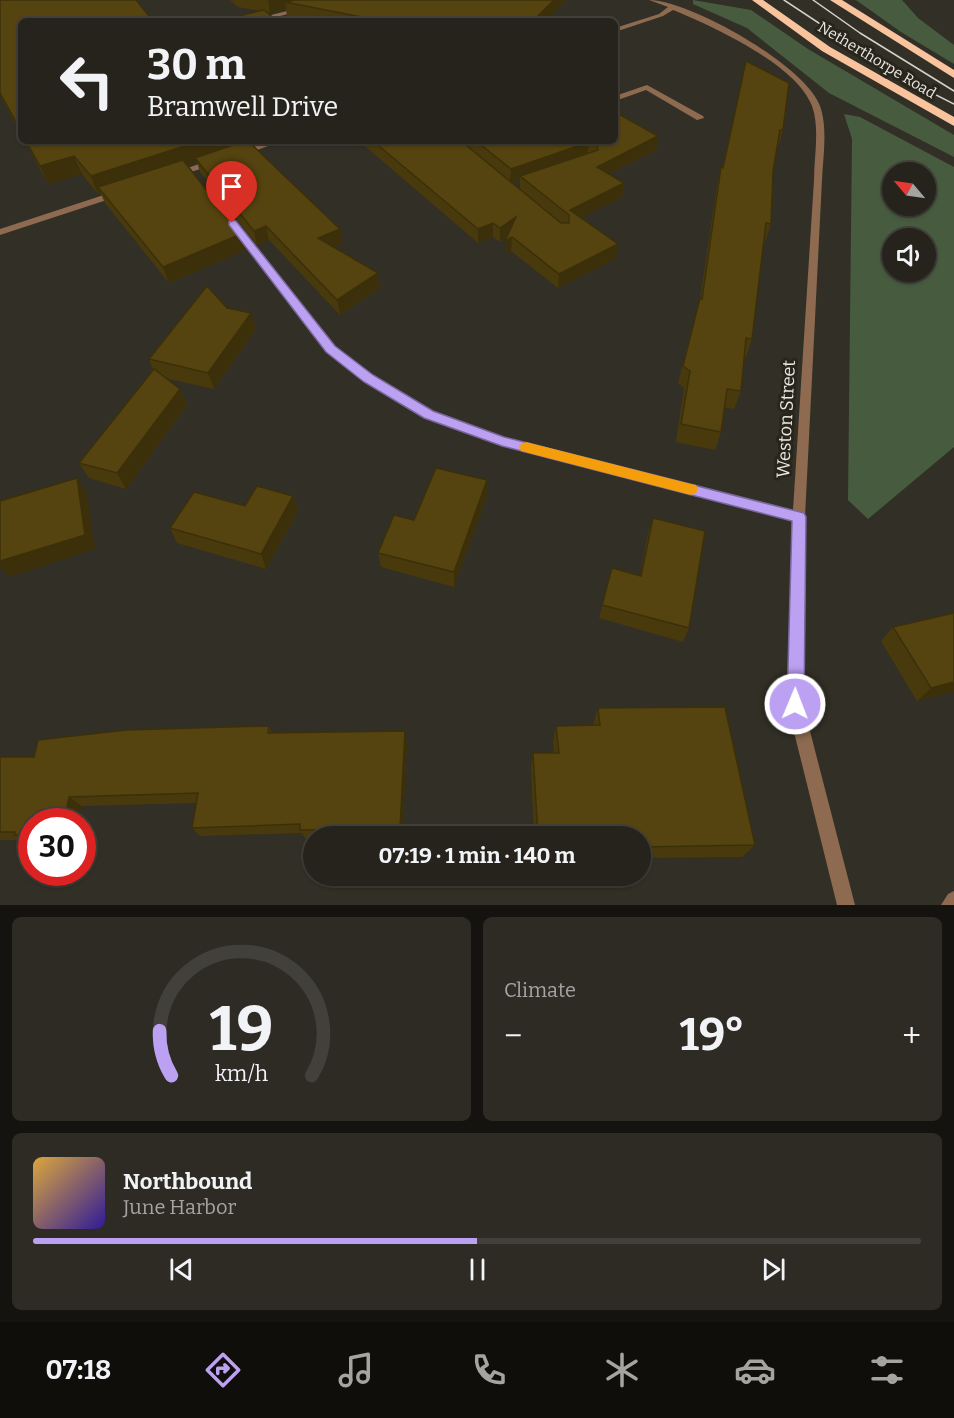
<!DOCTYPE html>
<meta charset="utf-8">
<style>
:root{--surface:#26231c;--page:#2e2b25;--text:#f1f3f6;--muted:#a4a4a3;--line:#42403b;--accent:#bca0f2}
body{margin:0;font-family:Bitter,serif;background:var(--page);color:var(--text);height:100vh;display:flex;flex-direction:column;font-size:22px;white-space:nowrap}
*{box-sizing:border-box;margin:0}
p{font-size:20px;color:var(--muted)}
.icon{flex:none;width:33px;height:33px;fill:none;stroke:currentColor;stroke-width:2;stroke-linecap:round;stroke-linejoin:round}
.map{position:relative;height:905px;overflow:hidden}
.sheet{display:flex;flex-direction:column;gap:12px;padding:12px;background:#15130f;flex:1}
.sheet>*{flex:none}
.top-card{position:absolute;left:18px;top:18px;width:600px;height:126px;border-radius:9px;box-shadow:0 2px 4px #0004,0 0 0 2px var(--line);background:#26231c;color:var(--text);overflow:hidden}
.needle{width:39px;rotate:299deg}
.controls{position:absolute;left:882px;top:162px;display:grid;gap:12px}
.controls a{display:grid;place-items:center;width:54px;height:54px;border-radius:50%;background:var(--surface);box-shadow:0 2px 4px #0004,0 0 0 2px var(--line);font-size:30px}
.speed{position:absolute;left:18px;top:808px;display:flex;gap:12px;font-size:30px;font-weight:700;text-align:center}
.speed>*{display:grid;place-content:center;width:78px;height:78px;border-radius:50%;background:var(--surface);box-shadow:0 2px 4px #0004,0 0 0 2px var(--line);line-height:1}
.speed .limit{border:9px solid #d22;background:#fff;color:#111}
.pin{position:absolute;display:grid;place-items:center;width:51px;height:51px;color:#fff;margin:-62px -26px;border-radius:50% 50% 50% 0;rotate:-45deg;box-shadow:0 0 6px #0007}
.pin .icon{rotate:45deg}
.me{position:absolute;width:66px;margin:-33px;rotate:1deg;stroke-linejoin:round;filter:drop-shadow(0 0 4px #0008)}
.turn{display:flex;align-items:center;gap:21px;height:126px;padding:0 30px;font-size:27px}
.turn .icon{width:78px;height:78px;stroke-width:2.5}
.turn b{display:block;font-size:42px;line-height:51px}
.big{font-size:45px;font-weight:700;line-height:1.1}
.sheet .widget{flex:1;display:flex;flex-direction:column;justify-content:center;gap:9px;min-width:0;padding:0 21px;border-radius:9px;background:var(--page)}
.sheet .dial{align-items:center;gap:0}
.dial svg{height:156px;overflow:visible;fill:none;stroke:var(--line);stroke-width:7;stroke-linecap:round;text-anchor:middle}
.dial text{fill:var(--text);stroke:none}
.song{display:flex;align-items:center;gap:18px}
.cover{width:72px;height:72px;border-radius:9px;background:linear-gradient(135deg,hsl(40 70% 55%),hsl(250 70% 35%))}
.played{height:6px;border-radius:3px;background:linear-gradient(90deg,var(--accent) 50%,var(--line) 50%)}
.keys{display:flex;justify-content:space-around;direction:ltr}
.heat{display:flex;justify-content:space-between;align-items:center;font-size:33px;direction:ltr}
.sheet .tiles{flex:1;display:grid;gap:12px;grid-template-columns:1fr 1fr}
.widget:last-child{grid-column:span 2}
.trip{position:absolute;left:303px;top:826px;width:348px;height:60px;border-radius:30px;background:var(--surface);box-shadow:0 2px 4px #0004,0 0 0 2px var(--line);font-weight:700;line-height:60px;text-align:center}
.menu{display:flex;height:96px;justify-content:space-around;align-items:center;background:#0f0e0b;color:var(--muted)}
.menu .icon{width:42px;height:42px}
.menu .selected{color:var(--accent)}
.menu b{font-size:27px;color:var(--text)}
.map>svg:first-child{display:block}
.green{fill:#475b3f;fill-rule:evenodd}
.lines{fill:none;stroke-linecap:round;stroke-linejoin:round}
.street{fill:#8d6a50;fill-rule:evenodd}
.highway{fill:#f9c49d;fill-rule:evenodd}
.tram{stroke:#d5d2cb;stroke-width:1.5}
.wall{fill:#493a0d;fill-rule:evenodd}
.shaded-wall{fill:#3c300a}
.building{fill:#55440f;stroke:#3c300a;stroke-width:1.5}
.route{fill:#bca0f2;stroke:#7a689d;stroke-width:1.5}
.slow{fill:#f59e0b}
.labels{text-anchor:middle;stroke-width:6;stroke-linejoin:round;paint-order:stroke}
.far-street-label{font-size:15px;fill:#ebe8e2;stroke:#28251c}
.street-label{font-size:18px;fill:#ebe8e2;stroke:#28251c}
</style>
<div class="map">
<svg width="954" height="905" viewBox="0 0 954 905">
<rect width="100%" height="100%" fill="#322f26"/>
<g class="green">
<polygon points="693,0 751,10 808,49 954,135 954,157 829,93 747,28 693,4"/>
<polygon points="856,0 902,0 918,18 954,45 954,64 901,32"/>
<path d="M 844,114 L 860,117 L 954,167 L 954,447 L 868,519 L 848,500 L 852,139 ZM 892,172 L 926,172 L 926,206 L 892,206 ZM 926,238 L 926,272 L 892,272 L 892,238 Z"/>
</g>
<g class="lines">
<g class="street">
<path d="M 649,0 C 689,0 805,65 820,106 C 828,128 823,157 822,180 L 805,517 L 803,704 L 855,905 L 837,905 L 787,704 L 793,521 L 502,446 L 425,418 L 364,381 L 326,352 L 226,221 L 228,219 L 234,219 L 334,346 L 372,375 L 433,412 L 503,437 L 793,510 L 814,180 C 814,157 820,128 812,106 C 796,64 712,26 673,10 L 663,16 L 615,32 L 615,28 L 659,14 L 668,7 Z"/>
<polygon points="303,7 305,8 305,10 259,21 247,21"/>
<polygon points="647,85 703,116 704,118 697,120 646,90 615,101 615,96"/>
<polygon points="269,141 281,141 244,155 237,153"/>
<polygon points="213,159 216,160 216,164 175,177 171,174"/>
<polygon points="119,190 123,193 122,195 0,235 0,229"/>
<polygon points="954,891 954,905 941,905 948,894"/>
</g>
<g class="highway">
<polygon points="752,0 763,0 830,47 954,117 954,126 822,51"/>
<polygon points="830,0 842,0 954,70 954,78"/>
</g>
<g class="tram">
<polyline points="784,0 899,76 954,104"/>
<polyline points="813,0 860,33 954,91"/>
</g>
</g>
<g class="wall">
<polygon points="0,0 21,21 21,134 0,95"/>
<polygon points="230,0 566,0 546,21 310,21 287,17 286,9 270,13 238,7"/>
<polygon points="746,61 783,130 778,147 777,147 773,171 771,224 765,242 764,242 752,339 746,357 744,357 741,391 734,409 724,407 721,432 715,450 676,442 684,388 678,383 700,299 717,185 721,167 722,168"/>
<path d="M 658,136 L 656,150 L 608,174 L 624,183 L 622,197 L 581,217 L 616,258 L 558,288 L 511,251 L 505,255 L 505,241 L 507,237 L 500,242 L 493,237 L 478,243 L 359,141 L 615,141 ZM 520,179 L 520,189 L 511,182 Z"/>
<polygon points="25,141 242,141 343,243 334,247 378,273 379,288 340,315 269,240 257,245 200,172 197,162 188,165 245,250 169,283 105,203 101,194 98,194 82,174 48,184"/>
<polygon points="227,308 251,313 256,329 214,389 165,378 180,389 187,405 126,489 89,478 79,463 153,370 149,359"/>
<polygon points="487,480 487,496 454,587 381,567 378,553 414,520"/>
<polygon points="293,496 298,511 266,569 177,543 170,528"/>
<polygon points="653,518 689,628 683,642 599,618 612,568 640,576 648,533"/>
<polygon points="893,627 954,691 917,701 881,641"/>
<polygon points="598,708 755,845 742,857 640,858 640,837 534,837 531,768 533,753 554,753 553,741 556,726 593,725"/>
<polygon points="269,726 272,733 407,742 402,837 314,837 314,838 305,838 302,833 200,836 192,828 196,803 82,806 32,822 32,843 29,843 23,840 0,840 0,757 34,757"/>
</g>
<g class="shaded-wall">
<polygon points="268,0 326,0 285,2 286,9 270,13"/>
<polygon points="554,0 566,0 546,21 533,21"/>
<polygon points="658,136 656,150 595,180 597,167"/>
<polygon points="200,141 242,141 243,147 195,158 197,162 103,193 98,187 101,194 98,194 91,176"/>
<polygon points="589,142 587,156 520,176 520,179 510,182 511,169"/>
<polygon points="74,156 82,174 48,184 40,166"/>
<polygon points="624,183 622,197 569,223 570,210"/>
<polygon points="516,217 516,231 500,242 500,228"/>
<polygon points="493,223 493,237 478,243 478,229"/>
<polygon points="266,226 269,240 257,245 254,231"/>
<polygon points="340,229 343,243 321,253 318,238"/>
<polygon points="241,234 245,250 169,283 163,267"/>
<polygon points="512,237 511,251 505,255 505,241"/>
<polygon points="618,244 616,258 558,288 559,274"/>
<polygon points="378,273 379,288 340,315 337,300"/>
<polygon points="251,313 256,329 214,389 208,373"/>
<polygon points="180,389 187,405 126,489 117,473"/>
<polygon points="77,478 87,494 95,549 9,577 0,567 0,561"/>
<polygon points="487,480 487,496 454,587 454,572"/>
<polygon points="293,496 298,511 266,569 261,554"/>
<polygon points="954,682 954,691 917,701 931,688"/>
<polygon points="405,731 407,742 402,837 400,829"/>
<polygon points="69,797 82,806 79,822 64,822"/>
</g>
<g class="building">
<polygon points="0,0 136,0 153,21 21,21 21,131 0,93"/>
<polygon points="295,0 554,0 533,21 382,21 285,2"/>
<polygon points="264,10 277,21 217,21"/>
<polygon points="746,61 789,83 783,130 780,130 773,171 771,224 766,223 752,339 746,338 741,391 727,389 721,432 681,424 690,371 683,366 700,298 702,299 721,167 723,168"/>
<polygon points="615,112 658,136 597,167 624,183 570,210 618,244 559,274 512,237 505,241 516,217 500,228 493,223 478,229 373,141 461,141 561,223 569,223 569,215 520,176 598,150 597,143 589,142 511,169 476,141 615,141"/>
<polygon points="26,141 200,141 91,176 74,156 40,166"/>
<polygon points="245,141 248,141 340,229 318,238 378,273 337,300 266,226 254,231 195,158"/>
<polygon points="183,160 241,234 163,267 98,187"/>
<polygon points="207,286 227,308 251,313 208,373 149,359"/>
<polygon points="154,369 180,389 117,473 79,463"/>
<polygon points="436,468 487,480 454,572 378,553 394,515 414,520"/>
<polygon points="77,478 85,535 0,561 0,501"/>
<polygon points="257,486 293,496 261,554 170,528 194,492 245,506"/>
<polygon points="653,518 705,531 689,628 602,605 612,568 641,576"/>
<polygon points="954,613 954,682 931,688 893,627"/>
<polygon points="725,707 755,845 640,847 640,837 538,837 533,753 559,753 556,726 600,725 598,708"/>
<polygon points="269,726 268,733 405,731 400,829 300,830 300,824 192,828 198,793 69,797 64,822 32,822 32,833 15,835 15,832 0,832 0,757 34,757 38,740 126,730"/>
</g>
<polygon class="route" points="232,220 236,221 335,346 373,375 433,411 504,437 804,513 806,517 804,704 801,710 795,712 789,710 787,704 792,521 502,446 424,418 364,382 326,352 229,225 229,221"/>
<polygon class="slow" points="526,442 691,484 696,485 698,489 696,493 691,495 521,451 519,447 521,444"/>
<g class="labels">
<g class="far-street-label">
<text transform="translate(877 60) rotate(31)" y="5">Netherthorpe Road</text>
</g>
<g class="street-label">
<text transform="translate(786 419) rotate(-87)" y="6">Weston Street</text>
</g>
</g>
</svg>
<div class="controls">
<a><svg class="needle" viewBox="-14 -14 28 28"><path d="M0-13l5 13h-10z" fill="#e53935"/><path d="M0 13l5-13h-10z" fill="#a4a4a3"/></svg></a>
<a><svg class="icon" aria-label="sound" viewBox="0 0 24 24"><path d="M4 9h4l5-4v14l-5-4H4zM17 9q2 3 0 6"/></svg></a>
</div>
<div class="speed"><div class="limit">30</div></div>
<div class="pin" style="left:232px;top:223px;background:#d93025"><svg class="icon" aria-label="arrive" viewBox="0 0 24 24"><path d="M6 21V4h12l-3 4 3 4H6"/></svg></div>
<svg class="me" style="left:795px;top:704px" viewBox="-20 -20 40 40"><circle r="17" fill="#bca0f2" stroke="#fff" stroke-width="3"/><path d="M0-11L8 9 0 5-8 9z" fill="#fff"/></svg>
<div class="trip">07:19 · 1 min · 140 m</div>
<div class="top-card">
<div class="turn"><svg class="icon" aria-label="left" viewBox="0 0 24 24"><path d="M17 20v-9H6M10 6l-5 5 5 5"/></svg><div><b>30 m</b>Bramwell Drive</div></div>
</div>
</div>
<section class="sheet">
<div class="tiles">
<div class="widget dial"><svg viewBox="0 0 100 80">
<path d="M14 69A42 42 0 1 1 86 69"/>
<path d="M14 69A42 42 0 0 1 8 46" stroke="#bca0f2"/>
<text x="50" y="56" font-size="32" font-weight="700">19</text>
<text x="50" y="72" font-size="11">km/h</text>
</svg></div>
<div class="widget"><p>Climate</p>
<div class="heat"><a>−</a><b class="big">19°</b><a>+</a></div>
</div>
<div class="widget">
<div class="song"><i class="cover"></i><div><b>Northbound</b><p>June Harbor</p></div></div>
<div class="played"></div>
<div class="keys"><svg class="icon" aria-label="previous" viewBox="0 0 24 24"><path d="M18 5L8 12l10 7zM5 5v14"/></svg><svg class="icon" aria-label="pause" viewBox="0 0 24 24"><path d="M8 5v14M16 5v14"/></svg><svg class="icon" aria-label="next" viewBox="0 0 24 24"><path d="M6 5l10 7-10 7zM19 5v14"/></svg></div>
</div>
</div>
</section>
<nav class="menu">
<b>07:18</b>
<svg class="icon selected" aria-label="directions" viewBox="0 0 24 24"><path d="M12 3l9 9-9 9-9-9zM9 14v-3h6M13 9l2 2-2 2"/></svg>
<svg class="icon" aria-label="music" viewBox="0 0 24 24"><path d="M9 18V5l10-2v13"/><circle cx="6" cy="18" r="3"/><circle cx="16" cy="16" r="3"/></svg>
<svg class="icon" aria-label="phone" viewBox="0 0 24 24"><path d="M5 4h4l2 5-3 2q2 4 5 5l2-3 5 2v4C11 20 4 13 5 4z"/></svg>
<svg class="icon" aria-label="climate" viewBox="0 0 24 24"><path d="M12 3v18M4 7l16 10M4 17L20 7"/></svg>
<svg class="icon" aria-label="car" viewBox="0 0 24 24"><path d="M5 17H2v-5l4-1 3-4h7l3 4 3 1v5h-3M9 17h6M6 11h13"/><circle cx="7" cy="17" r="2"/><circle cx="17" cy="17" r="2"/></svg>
<svg class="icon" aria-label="filters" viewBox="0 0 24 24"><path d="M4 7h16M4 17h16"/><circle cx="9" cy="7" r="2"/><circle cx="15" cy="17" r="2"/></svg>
</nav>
